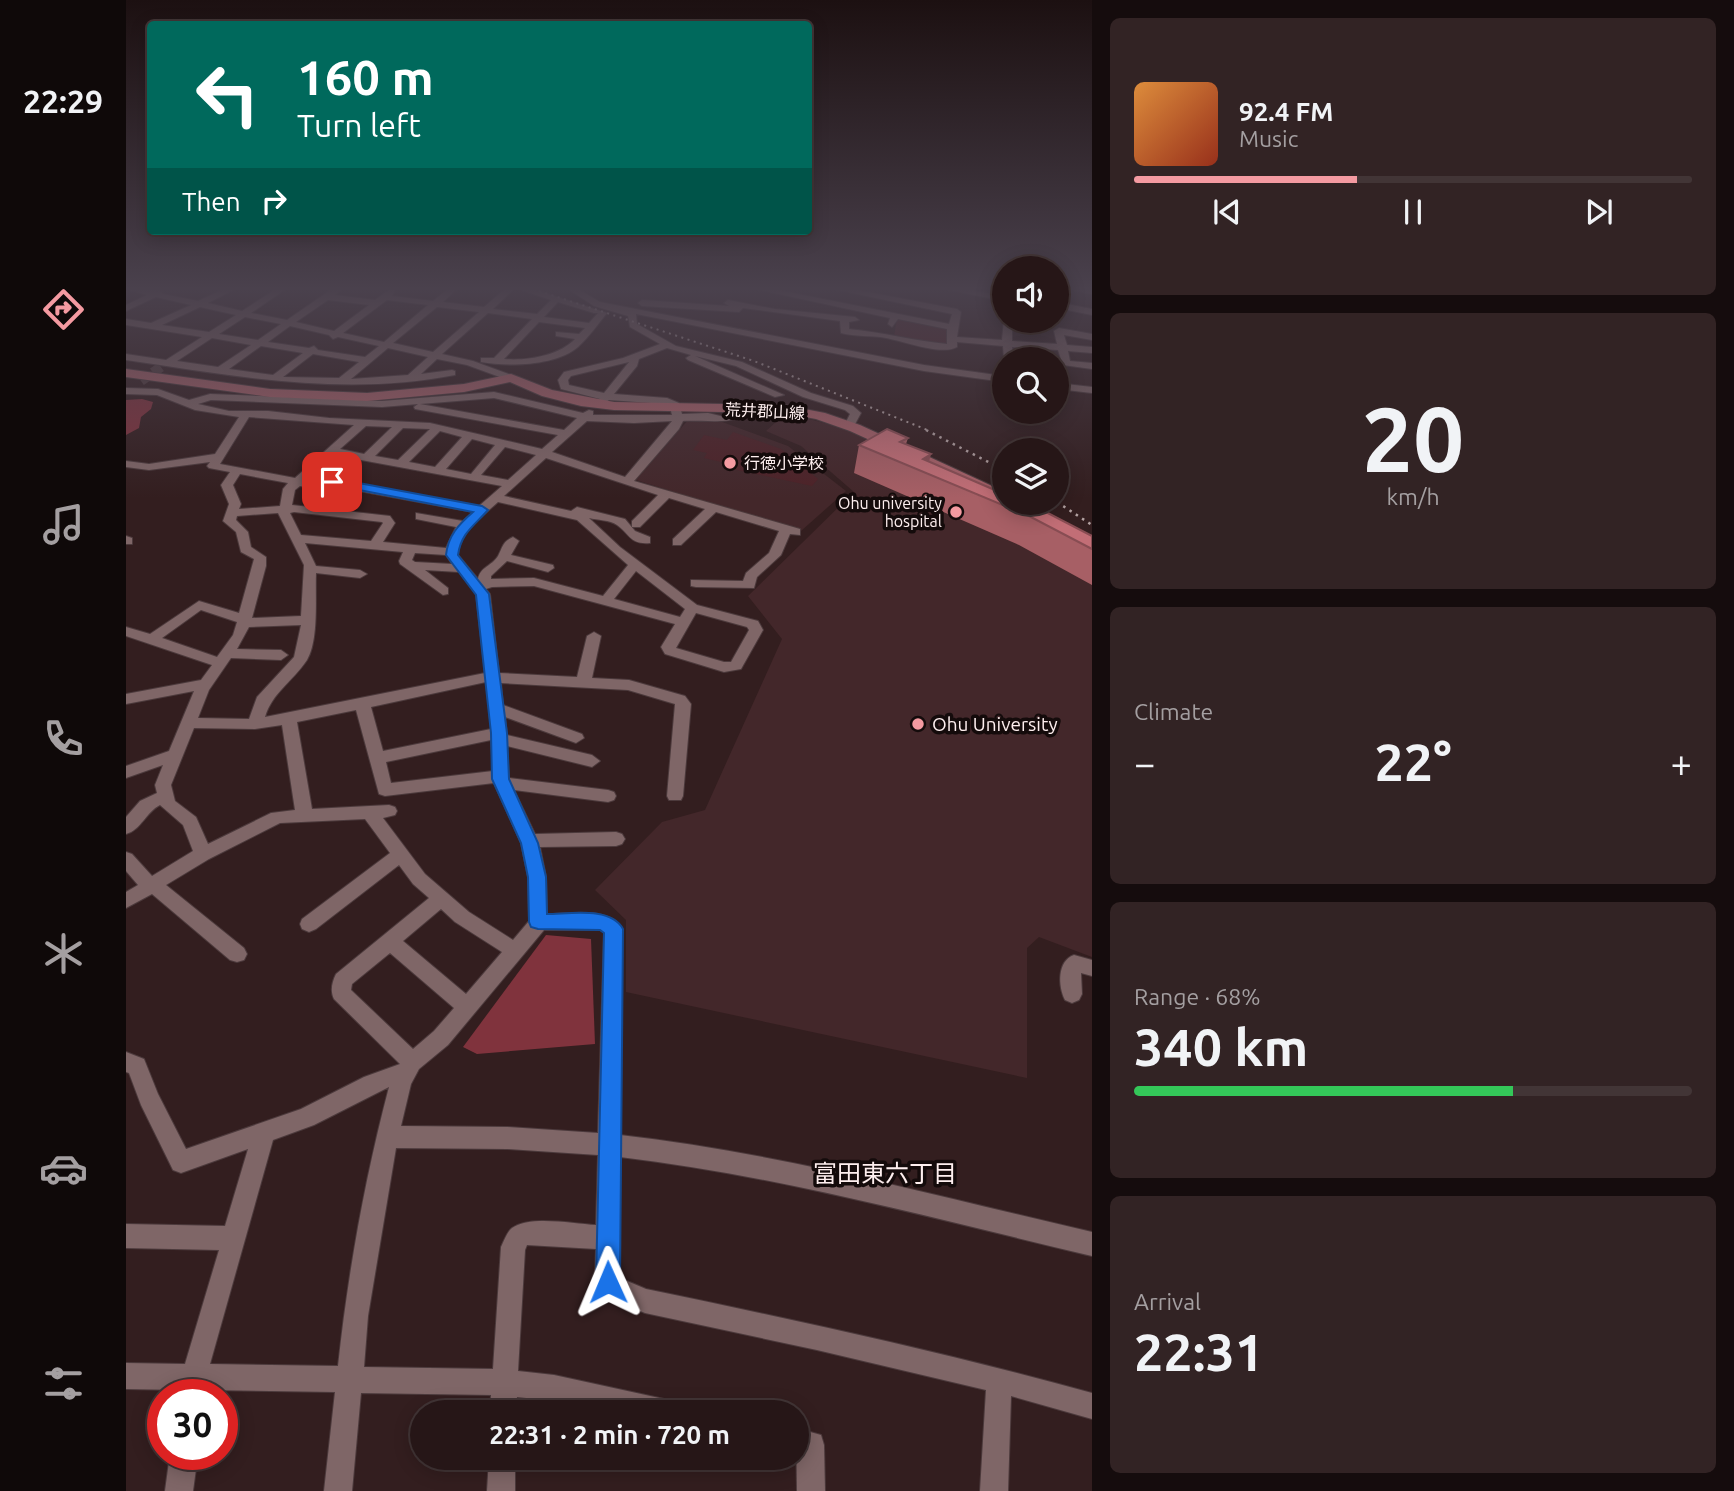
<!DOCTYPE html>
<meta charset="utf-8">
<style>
:root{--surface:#261617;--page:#322324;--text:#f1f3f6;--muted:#a49fa1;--line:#423536;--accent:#f49aa1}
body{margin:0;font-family:Ubuntu,"Noto Sans JP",sans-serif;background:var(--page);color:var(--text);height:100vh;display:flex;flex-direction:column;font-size:26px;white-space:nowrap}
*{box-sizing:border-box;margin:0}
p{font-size:23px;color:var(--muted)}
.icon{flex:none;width:38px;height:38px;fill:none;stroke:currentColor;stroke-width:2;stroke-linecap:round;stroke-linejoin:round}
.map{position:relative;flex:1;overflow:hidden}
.details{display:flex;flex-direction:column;gap:18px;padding:18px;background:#150c0d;width:642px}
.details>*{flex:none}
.top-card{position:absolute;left:21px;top:21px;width:665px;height:214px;border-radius:7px;box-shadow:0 4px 18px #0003,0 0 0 2px var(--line);background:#00695c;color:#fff;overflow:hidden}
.tools{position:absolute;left:866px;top:256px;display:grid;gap:14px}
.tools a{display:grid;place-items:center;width:77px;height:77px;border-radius:50%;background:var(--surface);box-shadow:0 4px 18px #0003,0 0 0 2px var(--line);font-size:35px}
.speed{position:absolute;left:21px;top:1379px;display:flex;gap:14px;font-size:35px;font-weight:700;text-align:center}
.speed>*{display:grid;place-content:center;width:91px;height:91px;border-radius:50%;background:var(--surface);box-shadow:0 4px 18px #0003,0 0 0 2px var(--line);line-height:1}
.speed .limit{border:10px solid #d22;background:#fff;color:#111}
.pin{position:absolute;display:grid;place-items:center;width:60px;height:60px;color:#fff;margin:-30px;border-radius:14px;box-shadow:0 4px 10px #0006}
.me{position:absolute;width:77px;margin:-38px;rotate:359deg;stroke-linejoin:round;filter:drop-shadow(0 0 5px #0008)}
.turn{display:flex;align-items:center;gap:24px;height:147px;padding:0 35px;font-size:32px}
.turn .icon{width:91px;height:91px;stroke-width:2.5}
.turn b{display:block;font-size:49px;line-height:60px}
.then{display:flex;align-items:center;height:66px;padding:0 35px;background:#0003;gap:14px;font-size:26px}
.big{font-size:52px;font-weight:700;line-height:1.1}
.details .card{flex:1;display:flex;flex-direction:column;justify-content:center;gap:10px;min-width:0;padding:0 24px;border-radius:10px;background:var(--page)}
.details .dial{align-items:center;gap:0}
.dial b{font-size:91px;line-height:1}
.song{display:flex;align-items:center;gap:21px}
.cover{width:84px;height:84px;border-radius:10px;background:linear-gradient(135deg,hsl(30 70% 55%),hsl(10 70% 35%))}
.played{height:7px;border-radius:4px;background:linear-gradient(90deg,var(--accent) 40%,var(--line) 40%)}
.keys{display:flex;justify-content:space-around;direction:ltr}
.heat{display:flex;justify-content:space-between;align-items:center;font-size:38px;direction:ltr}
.charge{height:10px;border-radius:5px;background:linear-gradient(90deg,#34c759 68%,var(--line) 0)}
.trip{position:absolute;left:284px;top:1400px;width:399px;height:70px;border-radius:35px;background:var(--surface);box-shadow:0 4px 18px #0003,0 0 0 2px var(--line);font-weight:700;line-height:70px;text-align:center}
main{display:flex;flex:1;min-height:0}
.tab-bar{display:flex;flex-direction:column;width:126px;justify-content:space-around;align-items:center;background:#0f0909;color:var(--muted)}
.tab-bar .icon{width:49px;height:49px}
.tab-bar .current{color:var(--accent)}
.tab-bar b{font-size:32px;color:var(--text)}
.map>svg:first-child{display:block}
.built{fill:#43272a}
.green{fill:#4d2227}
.water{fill:#80333d}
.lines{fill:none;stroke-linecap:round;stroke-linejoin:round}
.minor-tunnel{stroke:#513d3e;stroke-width:10;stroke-dasharray:10 4.5;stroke-linecap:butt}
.minor-casing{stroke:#4c3a3c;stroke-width:2}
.major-casing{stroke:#4c3a3c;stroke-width:2}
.minor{fill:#7f6667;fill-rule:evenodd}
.major{fill:#a76168;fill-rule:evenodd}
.rail-far1{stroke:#b3a2a2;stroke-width:2;stroke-dasharray:2 4.5;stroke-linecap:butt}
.rail{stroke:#b3a2a2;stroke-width:2.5;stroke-dasharray:2.5 5;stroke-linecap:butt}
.wall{fill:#a75f65}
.shaded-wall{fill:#884d53}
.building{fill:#c26e76;stroke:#884d53;stroke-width:2}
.route{fill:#1a73e8;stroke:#114b97;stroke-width:2}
.poi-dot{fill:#f49aa1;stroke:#140b0b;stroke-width:2.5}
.labels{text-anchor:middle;stroke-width:7;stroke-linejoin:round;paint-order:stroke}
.far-street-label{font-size:16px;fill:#feefef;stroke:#140b0b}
.far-poi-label{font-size:16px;fill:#feefef;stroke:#140b0b;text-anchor:start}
.poi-label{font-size:19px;fill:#feefef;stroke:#140b0b;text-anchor:start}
.near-neighbourhood-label{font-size:24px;fill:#feefef;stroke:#140b0b}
</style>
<main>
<nav class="tab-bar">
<b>22:29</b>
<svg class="icon current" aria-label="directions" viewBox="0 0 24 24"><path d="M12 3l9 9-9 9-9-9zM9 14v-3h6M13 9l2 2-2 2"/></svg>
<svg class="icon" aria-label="music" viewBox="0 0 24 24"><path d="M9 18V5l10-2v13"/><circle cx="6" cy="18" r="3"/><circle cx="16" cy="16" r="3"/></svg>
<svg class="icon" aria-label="phone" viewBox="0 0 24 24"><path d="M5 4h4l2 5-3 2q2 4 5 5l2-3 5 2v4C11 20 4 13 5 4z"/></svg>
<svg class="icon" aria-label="climate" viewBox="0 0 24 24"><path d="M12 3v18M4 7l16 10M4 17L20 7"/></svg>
<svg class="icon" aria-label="car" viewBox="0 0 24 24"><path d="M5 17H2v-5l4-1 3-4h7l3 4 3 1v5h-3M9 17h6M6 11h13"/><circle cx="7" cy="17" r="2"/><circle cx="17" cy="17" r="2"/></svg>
<svg class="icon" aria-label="filters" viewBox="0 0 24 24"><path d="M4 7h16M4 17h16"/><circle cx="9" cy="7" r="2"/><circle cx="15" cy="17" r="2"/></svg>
</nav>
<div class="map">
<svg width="966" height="1491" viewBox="0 0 966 1491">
<rect width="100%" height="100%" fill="#331e1f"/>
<g class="built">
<polygon points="660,413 706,425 750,441 966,565 966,957 913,937 901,948 901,1078 500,992 500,920 469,890 536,822 579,810 656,639 622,596 728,492 675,446 640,431"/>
<polygon points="563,419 588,419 662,446 720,491 675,531 510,480"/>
</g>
<g class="green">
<polygon points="771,319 822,328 823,345 768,336"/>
<polygon points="607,432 655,449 692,479 686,486 597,467 599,463 578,458 581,453 567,450 578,435 601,440"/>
</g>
<g class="water">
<polygon points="16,399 27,402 25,409 15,417 13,428 0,435 0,400"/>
<polygon points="420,935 465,939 469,1044 351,1054 337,1047"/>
</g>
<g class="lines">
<polyline class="minor-tunnel" points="15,381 35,367"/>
<defs>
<g id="minor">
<path d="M 0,289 L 33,290 L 37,294 L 72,301 L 98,289 L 109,289 L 82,303 L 116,311 L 150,289 L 160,289 L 125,313 L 161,320 L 206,289 L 216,289 L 209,295 L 249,300 L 264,289 L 270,289 L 266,296 L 307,301 L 322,289 L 331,289 L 317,302 L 358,307 L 379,289 L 388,289 L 367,309 L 411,314 L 425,300 L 392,289 L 406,289 L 481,313 C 472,324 463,337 452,347 C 430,366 382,367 355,362 L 355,358 L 368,358 L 406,319 L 362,313 L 316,354 L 347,361 L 388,376 L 388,380 L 385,381 L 341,365 L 311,359 L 295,374 L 326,370 L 329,371 L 329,375 C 219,397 108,376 0,360 L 0,354 L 40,360 L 76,337 L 0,325 L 0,319 L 25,323 L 65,305 L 30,297 L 0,311 L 0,305 L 21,295 ZM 202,300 L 243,305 L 208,331 L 170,322 ZM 261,300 L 302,305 L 258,342 L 217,333 ZM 432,302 L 468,313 L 472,313 L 463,323 L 418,317 ZM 74,307 L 110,315 L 83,332 L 36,325 ZM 311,307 L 353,312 L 307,352 L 267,343 ZM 119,317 L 155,324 L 132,340 L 93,334 ZM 413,322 L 459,328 L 453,334 L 430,332 L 430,336 L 449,339 C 433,356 400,361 378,359 ZM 164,326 L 203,335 L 207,339 L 212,337 L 253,346 L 239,357 L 192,350 L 188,346 L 183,348 L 142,342 ZM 86,338 L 125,345 L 92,367 L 51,361 ZM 135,346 L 177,353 L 147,375 L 103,369 ZM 262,348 L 302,357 L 282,375 L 225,379 ZM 187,354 L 233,362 L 213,378 L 157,377 Z"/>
<path d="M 442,289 L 452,289 L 474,302 L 798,365 L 878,376 L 878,382 L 798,371 L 510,314 L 511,324 L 550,346 L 616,362 L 685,393 L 727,406 L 735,413 L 728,426 L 720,426 L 719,424 L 724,414 L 719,410 L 677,397 L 610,366 L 569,356 L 658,395 L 649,397 L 562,360 L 560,358 L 565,355 L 541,348 L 513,359 L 511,366 L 488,394 L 541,398 L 553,403 L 556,414 L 582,413 L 607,419 C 601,423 568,420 557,421 L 553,429 L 508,481 L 674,529 L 674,535 L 664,534 L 655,555 L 631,577 L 628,588 L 570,587 L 565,586 L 565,580 L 617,581 L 620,573 L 643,553 L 653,531 L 590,512 L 555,545 L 547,545 L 547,539 L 579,509 L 543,498 L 514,527 L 506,527 L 506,521 L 532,495 L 420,458 L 378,496 L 445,511 L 451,507 L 499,519 L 509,531 L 524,537 L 524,543 C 504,545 503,533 491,525 C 484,520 471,520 463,518 L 494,547 L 571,605 L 632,621 L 637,630 L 615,669 L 598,672 L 539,654 L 535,647 L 549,624 L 408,586 L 366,587 L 360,589 L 364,594 L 373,673 L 451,677 L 461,636 L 468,632 L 475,636 L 466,678 L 503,680 L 559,696 L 565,704 L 557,796 L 555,800 L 543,800 L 541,796 L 549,704 L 502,690 L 375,683 L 377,705 L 456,734 L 458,738 L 450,743 L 379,717 L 381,735 L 466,755 L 474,761 L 466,767 L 381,746 L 383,778 L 482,790 L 488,792 L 490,796 L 488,800 L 482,802 L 388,790 L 409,834 L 490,832 L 496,834 L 499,839 L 496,844 L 490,846 L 414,847 L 420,877 L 421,914 C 443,914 485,906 496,929 L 494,1135 C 654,1153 810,1196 966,1232 L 966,1256 C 810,1219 654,1176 494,1157 L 494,1278 L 520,1289 C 669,1320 818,1352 966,1393 L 966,1419 L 885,1396 L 882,1491 L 854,1491 L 860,1390 L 691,1350 L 519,1313 L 476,1295 L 469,1275 L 470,1249 L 401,1245 L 399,1250 L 392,1371 L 428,1375 L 538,1399 L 547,1403 L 551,1412 L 479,1412 L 428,1401 L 391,1397 L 390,1412 L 364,1412 L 365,1395 L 235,1393 L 226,1491 L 198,1491 L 209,1392 L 80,1390 L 79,1395 L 53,1395 L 54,1390 L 0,1389 L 0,1363 L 59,1364 L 93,1250 L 0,1248 L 0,1224 L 99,1226 L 122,1149 L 55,1173 L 47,1170 L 15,1105 L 3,1073 L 0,1072 L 0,1052 L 18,1059 L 32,1094 L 60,1149 L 175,1109 L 238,1077 L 274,1064 L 208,999 C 204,991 206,982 210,974 L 303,898 L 287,884 L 273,865 L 190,929 L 183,932 L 176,929 L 174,924 L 176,919 L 264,853 L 239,819 L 154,823 L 83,859 L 40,885 L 118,948 L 121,954 L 118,960 L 111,962 L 104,960 L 26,894 L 0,908 L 0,892 L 12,885 L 0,871 L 0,852 L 6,854 L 26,876 L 67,851 L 57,825 L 34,805 C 20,812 15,830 0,834 L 0,817 L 14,801 L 31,793 L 29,785 L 37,765 L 0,778 L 0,766 L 43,751 L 68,691 L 0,704 L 0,694 L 75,680 L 86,665 L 0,636 L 0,627 L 24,634 L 73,601 L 113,613 L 128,559 L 115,552 L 110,532 L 97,521 L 103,504 L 95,485 L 104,472 L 83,468 L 81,466 L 84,462 L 23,470 L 0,467 L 0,461 L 23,464 L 89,454 L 113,417 L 69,410 L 31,395 L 0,394 L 0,388 L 32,389 L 63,400 L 84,394 L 256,401 L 368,392 L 457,413 L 463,410 L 467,411 L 467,415 L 546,415 L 544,407 L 539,404 L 483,400 L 477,404 L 472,401 L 474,399 L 435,389 L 432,380 L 438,372 L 497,358 L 534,344 L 504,327 L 502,316 L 468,306 ZM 503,362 L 478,393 L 443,385 L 442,380 L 445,376 ZM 368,398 L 451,418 L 438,430 L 294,404 ZM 85,400 L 256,407 L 292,404 L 288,407 L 289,409 L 432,435 L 416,449 L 304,423 L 203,418 L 142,411 L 103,411 L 72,404 ZM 123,417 L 228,425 L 169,478 L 94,464 ZM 461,421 L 508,423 L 546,421 L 499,477 L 426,452 ZM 240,426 L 266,427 L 238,454 L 214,449 ZM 277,428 L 304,429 L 272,460 L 249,456 ZM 314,431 L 336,437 L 309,467 L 283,462 ZM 346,439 L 369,445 L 345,474 L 320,469 ZM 379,447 L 410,455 L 382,480 L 355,475 ZM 208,455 L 376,486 L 353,506 L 206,479 L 193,482 L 180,480 ZM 114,474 L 162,483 L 157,489 L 154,506 L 113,509 L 115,504 L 107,485 ZM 174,486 L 193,489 L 206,486 L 347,512 L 337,521 L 290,513 L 290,519 L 330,527 L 320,548 L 257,542 L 269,523 L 264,516 L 166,505 L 169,490 ZM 372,502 L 451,520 L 502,565 L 477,596 L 408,578 L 365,579 L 365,576 L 381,561 L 422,572 L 428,568 L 427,565 L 385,555 L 393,541 L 387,537 C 376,542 377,547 372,556 C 366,566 354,567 352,579 L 332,555 C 334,530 355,518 372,502 ZM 168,512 L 256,522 L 257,523 L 245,541 L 175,535 L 164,513 ZM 152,513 L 178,565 L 175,616 L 126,618 L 140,566 L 140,557 L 125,547 L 122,532 L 110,520 L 111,516 ZM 179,543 L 277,552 L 273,561 L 274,564 L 317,595 L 322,594 L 322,588 L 299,570 L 333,572 L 350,594 L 359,673 L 139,717 C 146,693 167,681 181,660 C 193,640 189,597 190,573 L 234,578 L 241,574 L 234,570 L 190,566 ZM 289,553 L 320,555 L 326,564 L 289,562 L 286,560 ZM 510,571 L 559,609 L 554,617 L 488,599 ZM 75,610 L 111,622 L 107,635 L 91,657 L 36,638 ZM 570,613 L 621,627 L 623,630 L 605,662 L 598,662 L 550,648 ZM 175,625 L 168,657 L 131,697 L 123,719 L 72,718 L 83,690 L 105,658 L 155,660 L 162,655 L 155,650 L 111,649 L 123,627 ZM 360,682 L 365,729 L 257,751 L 245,707 ZM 230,710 L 253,794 L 259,796 L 368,783 L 395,843 L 402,877 L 403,921 L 387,940 L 343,912 L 299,874 L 257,818 L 269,815 L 271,811 L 269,807 L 263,805 L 186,809 L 171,722 ZM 156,725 L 169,810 L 145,813 L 82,844 L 70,817 L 49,801 L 45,785 L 68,728 L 129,729 ZM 365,740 L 367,771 L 265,783 L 260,762 ZM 315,909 L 329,922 L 376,952 L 340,994 L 277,941 ZM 418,930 L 474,930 L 478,932 L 472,1133 L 382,1127 L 275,1126 L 285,1084 L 293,1069 L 322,1045 ZM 264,953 L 328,1008 L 308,1031 L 287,1049 L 225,990 L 226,984 ZM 263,1087 C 239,1178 222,1273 212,1366 L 84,1364 L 147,1140 L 188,1125 ZM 270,1148 L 382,1149 L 472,1155 L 470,1225 C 448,1224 404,1215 386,1228 C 381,1232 378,1241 375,1247 L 367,1369 L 238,1367 L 242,1316 Z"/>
<path d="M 629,289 L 647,289 L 823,324 L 826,314 L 707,289 L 726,289 L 831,309 L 835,312 L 831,337 L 876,340 L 878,319 L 886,320 L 886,341 L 931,344 L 928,331 L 933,328 L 966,334 L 966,340 L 938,335 L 941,345 L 966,347 L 966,353 L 942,351 L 944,361 L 966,363 L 966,369 L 937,365 L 932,350 L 886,347 L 888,359 L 878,359 L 877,346 L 831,342 L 831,347 C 816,356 777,341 760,338 C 745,335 729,337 715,333 L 714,321 L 617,308 L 613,312 L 516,306 L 512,303 L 516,300 L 603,306 L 598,303 L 602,300 L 649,309 L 729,317 L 733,320 L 723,322 L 723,329 C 756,332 788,341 821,344 L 821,329 L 772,319 L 766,327 L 762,324 L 764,318 Z"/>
<polygon points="818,289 838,289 878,296 878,301"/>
<polygon points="949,289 966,289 966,294 950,291"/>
<polygon points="931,302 966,309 966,315 931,308"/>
<polygon points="931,383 966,387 966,393 931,389"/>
<polygon points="0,536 6,538 6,544 0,544"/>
<path d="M 948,955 L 966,960 L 966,976 L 955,973 L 956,994 L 953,1000 L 946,1003 L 939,1000 C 932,986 931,961 948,955 Z"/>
<polygon points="670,1428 695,1435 698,1445 699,1491 671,1491"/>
<polygon points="44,1454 72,1454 67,1491 39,1491"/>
<polygon points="363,1458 389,1458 389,1491 361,1491"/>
</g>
<polygon id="major" points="0,369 144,389 241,393 338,384 385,374 426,390 488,402 658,405 699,413 734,425 864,485 878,493 878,502 884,502 872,503 833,481 724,431 690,419 658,413 488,410 455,406 416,396 384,382 338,392 241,401 144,397 0,377"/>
</defs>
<use href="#minor" class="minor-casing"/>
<use href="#major" class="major-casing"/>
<use href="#minor" class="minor"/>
<use href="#major" class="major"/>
<polyline class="rail-far1" points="407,289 628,361 804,431"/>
<g class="rail">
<polyline points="800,430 878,470"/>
<polyline points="931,502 966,525"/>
</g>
</g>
<polygon class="wall" points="782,438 780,444 803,462 966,536 966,585 893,545 728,473 733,445"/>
<polygon class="shaded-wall" points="805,454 800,473 797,459"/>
<polygon class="building" points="761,429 782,438 774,442 805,454 797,459 878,494 878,502 898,502 916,510 966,536 966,549 903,516 733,445"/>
<linearGradient id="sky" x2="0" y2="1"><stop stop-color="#1c1011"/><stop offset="0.58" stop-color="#4a414d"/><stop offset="1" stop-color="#4a414d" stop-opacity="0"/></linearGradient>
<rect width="966" height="498" fill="url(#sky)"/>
<path class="route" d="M 206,478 L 356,506 L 362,510 C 348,526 335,533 332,555 L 363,594 L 381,733 L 383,779 L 412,843 L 420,877 L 421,914 C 443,914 485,906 497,929 L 494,1282 L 491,1291 L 482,1295 L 473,1291 L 470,1282 L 478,933 L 474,930 L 412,929 L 405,927 L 403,922 L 402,877 L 395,843 L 366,779 L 365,733 L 350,595 L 320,555 C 322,536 332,525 347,512 L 202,484 L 200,482 Z"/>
<g class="poi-dot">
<circle cx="604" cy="463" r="7"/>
<circle cx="830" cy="512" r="7"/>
<circle cx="792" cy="724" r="7"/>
</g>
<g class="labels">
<g class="far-street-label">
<text transform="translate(639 411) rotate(3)" y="6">荒井郡山線</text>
</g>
<g class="far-poi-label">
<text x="618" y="469">行徳小学校</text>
<text x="816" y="509" text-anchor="end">Ohu university<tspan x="816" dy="18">hospital</tspan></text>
</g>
<g class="poi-label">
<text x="806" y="731">Ohu University</text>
</g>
<g class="near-neighbourhood-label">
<text x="759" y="1182">富田東六丁目</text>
</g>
</g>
</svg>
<div class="tools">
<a><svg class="icon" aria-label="sound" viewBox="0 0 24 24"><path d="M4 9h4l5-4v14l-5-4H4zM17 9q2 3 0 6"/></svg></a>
<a><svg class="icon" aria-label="search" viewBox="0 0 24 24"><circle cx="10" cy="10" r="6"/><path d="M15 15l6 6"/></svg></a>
<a><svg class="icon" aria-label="layers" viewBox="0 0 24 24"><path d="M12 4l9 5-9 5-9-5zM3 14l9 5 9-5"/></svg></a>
</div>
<div class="speed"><div class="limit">30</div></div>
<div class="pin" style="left:206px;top:482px;background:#d93025"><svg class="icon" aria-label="arrive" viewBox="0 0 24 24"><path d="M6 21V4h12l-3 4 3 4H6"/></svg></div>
<svg class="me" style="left:482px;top:1282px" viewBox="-20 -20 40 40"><path d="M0-17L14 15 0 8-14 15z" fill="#1a73e8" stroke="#fff" stroke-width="4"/></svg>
<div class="trip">22:31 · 2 min · 720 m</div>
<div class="top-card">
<div class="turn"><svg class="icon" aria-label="left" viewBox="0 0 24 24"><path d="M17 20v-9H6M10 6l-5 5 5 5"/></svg><div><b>160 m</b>Turn left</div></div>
<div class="then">Then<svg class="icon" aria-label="right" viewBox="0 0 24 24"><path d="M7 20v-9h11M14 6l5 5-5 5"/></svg></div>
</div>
</div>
<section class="details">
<div class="card">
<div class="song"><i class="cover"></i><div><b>92.4 FM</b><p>Music</p></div></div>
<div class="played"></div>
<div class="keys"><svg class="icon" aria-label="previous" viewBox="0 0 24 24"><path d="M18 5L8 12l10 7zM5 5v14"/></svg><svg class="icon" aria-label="pause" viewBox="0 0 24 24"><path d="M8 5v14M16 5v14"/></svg><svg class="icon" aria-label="next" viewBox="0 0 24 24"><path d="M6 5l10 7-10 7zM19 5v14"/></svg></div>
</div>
<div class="card dial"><b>20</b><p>km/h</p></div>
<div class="card"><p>Climate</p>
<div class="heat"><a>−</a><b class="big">22°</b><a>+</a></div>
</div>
<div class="card"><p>Range · 68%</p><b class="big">340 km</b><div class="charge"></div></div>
<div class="card"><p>Arrival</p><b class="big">22:31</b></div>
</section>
</main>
